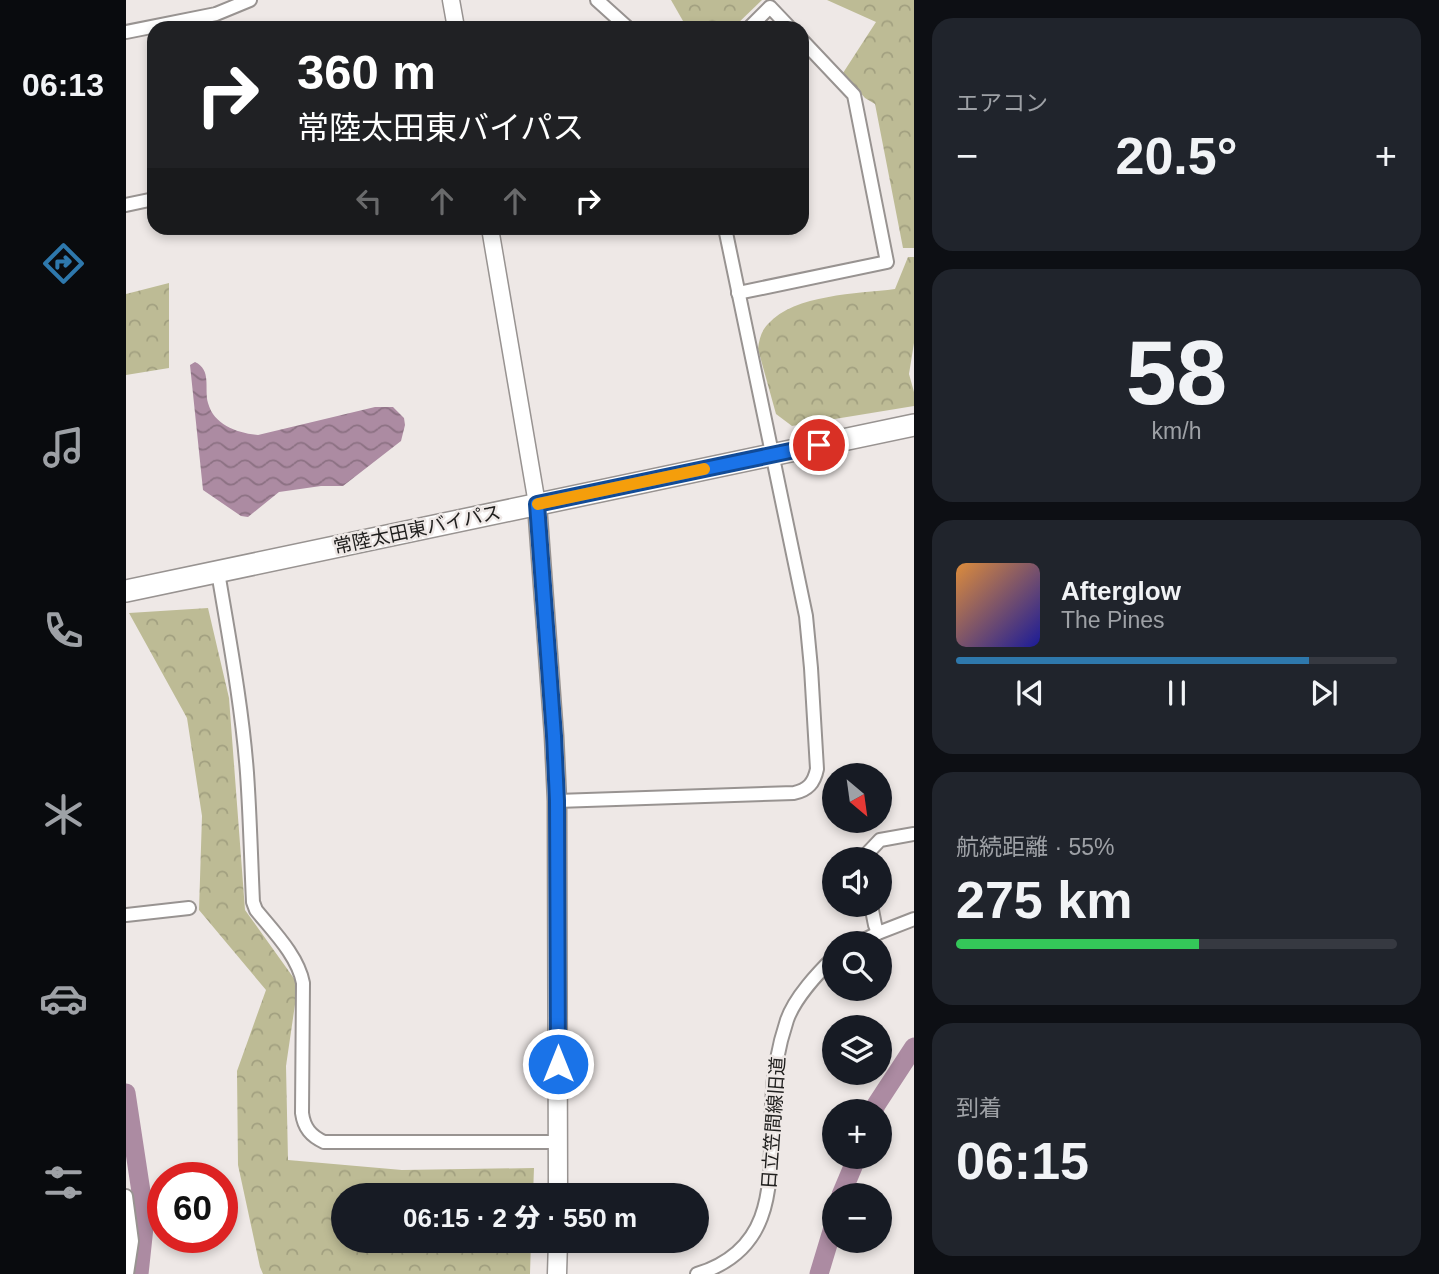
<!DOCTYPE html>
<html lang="ja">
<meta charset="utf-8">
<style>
:root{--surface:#171b24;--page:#20242c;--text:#f1f3f6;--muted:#9ea1a6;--line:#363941;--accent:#2e78ac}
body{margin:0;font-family:Arial,"Noto Sans JP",sans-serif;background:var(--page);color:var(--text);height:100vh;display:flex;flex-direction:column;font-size:26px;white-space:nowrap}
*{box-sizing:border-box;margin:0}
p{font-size:23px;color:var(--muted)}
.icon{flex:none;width:38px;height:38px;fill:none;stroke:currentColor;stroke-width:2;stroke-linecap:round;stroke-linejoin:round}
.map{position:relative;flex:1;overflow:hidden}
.details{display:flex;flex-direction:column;gap:18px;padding:18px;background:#0d0f14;width:525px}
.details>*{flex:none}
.banner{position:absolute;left:21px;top:21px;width:662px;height:214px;border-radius:21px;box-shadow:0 4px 10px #0003;background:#202124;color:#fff;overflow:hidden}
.needle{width:46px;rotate:151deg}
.buttons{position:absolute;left:696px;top:763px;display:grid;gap:14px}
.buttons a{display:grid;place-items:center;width:70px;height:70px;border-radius:50%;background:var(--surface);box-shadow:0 4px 10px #0003;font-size:35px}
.speed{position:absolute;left:21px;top:1162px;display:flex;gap:14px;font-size:35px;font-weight:700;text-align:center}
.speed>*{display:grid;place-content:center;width:91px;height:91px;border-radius:50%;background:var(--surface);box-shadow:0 4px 10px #0003;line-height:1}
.speed .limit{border:10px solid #d22;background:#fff;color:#111}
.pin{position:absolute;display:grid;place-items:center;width:60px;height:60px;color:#fff;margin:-30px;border:4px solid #fff;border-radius:50%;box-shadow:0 2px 7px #0007}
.me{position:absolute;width:77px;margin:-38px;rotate:0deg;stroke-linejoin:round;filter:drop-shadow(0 0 5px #0008)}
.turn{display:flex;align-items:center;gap:24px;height:147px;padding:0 35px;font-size:32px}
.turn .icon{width:91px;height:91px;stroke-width:2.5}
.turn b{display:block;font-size:49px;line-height:60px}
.lanes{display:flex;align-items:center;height:66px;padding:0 35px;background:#0003;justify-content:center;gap:35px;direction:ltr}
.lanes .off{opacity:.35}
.big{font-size:52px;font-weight:800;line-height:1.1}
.details .tile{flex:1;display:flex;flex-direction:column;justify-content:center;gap:10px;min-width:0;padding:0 24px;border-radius:21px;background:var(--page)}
.details .dial{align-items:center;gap:0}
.dial b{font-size:91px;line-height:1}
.song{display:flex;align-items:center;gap:21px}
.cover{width:84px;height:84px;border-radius:10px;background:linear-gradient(135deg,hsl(30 70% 55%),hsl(240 70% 35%))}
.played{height:7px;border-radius:4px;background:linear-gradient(90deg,var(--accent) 80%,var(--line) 80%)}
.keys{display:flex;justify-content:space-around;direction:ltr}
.heat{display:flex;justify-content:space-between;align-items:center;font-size:38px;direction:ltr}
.charge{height:10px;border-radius:5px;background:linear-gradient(90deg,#34c759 55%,var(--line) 0)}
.trip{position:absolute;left:205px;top:1183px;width:378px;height:70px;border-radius:35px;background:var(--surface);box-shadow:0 4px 10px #0003;font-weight:800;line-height:70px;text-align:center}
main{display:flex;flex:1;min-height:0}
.tab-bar{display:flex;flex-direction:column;width:126px;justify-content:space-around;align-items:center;background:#090b0e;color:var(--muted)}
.tab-bar .icon{width:49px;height:49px}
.tab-bar .selected{color:var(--accent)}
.tab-bar b{font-size:32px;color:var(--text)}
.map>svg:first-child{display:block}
.forest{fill:url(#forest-crowns)}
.water{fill:url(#water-waves)}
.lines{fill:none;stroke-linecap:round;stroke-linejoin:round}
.river{stroke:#ac8ba2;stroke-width:19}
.street-casing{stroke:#989391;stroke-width:16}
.secondary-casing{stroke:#989391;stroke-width:19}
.primary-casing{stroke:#989391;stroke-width:21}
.highway-casing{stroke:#989391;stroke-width:24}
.street{stroke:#fff;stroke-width:12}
.secondary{stroke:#fff;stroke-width:16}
.primary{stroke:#fff;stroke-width:18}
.highway{stroke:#fff;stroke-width:21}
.route-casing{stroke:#114b97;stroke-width:18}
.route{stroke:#1a73e8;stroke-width:12}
.slow{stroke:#f59e0b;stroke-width:12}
.labels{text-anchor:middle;stroke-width:5;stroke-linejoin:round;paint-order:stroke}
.street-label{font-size:19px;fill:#21201f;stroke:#eee8e6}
</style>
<main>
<nav class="tab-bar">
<b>06:13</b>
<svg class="icon selected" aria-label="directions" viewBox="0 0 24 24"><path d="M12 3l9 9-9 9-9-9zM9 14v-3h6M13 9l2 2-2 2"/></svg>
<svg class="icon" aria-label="music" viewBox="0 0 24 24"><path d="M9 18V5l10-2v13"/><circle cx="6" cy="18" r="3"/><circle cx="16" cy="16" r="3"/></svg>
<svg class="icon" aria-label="phone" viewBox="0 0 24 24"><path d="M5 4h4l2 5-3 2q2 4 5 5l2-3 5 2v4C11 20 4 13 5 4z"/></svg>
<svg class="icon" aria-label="climate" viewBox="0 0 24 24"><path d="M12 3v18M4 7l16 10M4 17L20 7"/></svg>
<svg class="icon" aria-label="car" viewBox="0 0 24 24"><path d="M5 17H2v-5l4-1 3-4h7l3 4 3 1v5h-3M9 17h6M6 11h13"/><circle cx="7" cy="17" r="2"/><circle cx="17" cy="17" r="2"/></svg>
<svg class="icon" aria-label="filters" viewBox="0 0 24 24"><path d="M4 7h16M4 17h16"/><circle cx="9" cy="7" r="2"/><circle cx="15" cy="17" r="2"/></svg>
</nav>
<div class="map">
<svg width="788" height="1274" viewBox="0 0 788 1274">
<defs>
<pattern id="forest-crowns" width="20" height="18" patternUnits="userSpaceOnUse" patternTransform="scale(1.75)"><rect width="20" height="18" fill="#bdbb95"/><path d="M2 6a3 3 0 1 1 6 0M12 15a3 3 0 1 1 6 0" fill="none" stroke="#a2a080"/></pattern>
<pattern id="water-waves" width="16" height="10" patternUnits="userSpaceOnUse" patternTransform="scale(1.75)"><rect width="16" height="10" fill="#ac8ba2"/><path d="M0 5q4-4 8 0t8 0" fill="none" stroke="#8c7183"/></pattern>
</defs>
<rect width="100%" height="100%" fill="#eee8e6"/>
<g class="forest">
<polygon points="545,0 636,0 607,28 561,28"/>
<polygon points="701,0 788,0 788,248 777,248 749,104 739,98 717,73 750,22"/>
<path d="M 782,257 L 788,257 L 788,343 L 783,374 L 788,392 L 788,406 L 666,426 L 650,414 L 632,349 C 633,340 635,331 642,324 C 669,294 731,294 769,289 Z"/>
<polygon points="43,283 43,368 0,375 0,294"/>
<polygon points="82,608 103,698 119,910 172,984 160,1066 162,1160 276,1170 408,1168 407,1195 217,1195 217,1241 405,1241 404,1274 137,1274 134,1267 112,1165 111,1071 140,990 73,910 76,816 61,718 3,613"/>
</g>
<path class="water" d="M 69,362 C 86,370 78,388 82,403 C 88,425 111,433 132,435 L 249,407 L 267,407 L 278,418 L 279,425 L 275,441 L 217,486 L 195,486 L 153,492 L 122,517 L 115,516 L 77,490 L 64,365 Z"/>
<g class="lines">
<g class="river">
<polyline points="0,1093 19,1218 13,1274"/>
<polyline points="748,1111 750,1105 788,1047"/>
<polyline points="715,1195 731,1157"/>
<polyline points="693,1274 709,1221"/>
</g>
<defs>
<g id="street">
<polyline points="471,0 502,28"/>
<polyline points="623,28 644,7 664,28"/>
<polyline points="0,32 90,14 124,0"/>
<polyline points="0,205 28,199"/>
<polyline points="612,293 761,262 728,95 676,40"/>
<path d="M 92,572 C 103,638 116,706 121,773 C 124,816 125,859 127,902 L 130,910 C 147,931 172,956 177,983 L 176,1113 C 178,1128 185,1136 198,1142 L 433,1142"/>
<path d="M 431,801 L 668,793 C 682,790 688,783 691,769 L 685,668 L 680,616 L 599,228"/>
<polyline points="736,859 754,840 788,834"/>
<polyline points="745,905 749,925 752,933"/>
<polyline points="0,915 63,908"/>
<polyline points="732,943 752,933 788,919"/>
<polyline points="0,1196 6,1241 1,1274"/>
<path d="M 571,1274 C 655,1248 643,1174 646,1104 C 647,1076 652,1047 661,1020 C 669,997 692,973 709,956"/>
</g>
<g id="secondary">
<polyline points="325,0 330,28"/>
<polyline points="364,228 411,504"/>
</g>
<g id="primary">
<polyline points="411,504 428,736 431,801 432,1195"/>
<polyline points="431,1274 432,1241"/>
</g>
<polyline id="highway" points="0,591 788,425"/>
</defs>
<use href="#street" class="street-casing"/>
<use href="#secondary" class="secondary-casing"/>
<use href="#primary" class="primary-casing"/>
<use href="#highway" class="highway-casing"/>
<use href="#street" class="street"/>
<use href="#secondary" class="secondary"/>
<use href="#primary" class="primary"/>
<use href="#highway" class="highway"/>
</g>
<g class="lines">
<defs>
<polyline id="route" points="432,1064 431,801 428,736 411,504 693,445"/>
</defs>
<use href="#route" class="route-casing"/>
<use href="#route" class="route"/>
<polyline class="slow" points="412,504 578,469"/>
</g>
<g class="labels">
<g class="street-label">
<text transform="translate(291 529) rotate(-12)" y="7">常陸太田東バイパス</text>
<text transform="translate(647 1123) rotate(-86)" y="7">日立笠間線旧道</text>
</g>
</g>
</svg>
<div class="buttons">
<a><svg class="needle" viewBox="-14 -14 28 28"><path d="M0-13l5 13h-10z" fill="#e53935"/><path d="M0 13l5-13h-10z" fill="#9ea1a6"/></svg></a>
<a><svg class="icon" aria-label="sound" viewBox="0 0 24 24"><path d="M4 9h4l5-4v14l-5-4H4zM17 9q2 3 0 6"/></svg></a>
<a><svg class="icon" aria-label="search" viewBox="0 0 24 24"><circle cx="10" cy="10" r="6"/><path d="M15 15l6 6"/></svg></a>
<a><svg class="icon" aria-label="layers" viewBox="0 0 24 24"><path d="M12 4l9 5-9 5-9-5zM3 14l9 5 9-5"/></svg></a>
<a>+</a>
<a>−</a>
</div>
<div class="speed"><div class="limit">60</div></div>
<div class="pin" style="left:693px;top:445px;background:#d93025"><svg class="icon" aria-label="arrive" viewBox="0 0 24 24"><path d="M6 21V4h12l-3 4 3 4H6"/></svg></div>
<svg class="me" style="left:432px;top:1064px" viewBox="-20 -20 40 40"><circle r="17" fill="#1a73e8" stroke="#fff" stroke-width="3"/><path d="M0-11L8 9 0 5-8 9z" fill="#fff"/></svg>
<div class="trip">06:15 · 2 分 · 550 m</div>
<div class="banner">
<div class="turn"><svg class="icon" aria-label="right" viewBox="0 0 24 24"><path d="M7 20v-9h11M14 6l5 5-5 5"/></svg><div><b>360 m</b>常陸太田東バイパス</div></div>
<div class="lanes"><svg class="icon off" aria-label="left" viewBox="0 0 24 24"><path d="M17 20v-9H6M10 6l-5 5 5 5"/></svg><svg class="icon off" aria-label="ahead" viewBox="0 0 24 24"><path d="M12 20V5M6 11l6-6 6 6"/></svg><svg class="icon off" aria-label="ahead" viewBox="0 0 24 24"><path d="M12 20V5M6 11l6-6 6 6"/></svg><svg class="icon" aria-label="right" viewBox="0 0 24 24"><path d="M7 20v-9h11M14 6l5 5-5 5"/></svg></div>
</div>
</div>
<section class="details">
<div class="tile"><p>エアコン</p>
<div class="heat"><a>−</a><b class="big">20.5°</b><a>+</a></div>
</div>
<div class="tile dial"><b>58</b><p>km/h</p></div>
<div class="tile">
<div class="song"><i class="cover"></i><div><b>Afterglow</b><p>The Pines</p></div></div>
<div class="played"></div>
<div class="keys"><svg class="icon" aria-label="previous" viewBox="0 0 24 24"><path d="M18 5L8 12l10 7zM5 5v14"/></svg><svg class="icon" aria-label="pause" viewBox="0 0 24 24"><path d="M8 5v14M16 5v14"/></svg><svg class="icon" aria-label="next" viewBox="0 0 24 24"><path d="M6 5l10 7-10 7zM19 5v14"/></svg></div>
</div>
<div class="tile"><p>航続距離 · 55%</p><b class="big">275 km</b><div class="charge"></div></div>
<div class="tile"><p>到着</p><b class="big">06:15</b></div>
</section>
</main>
